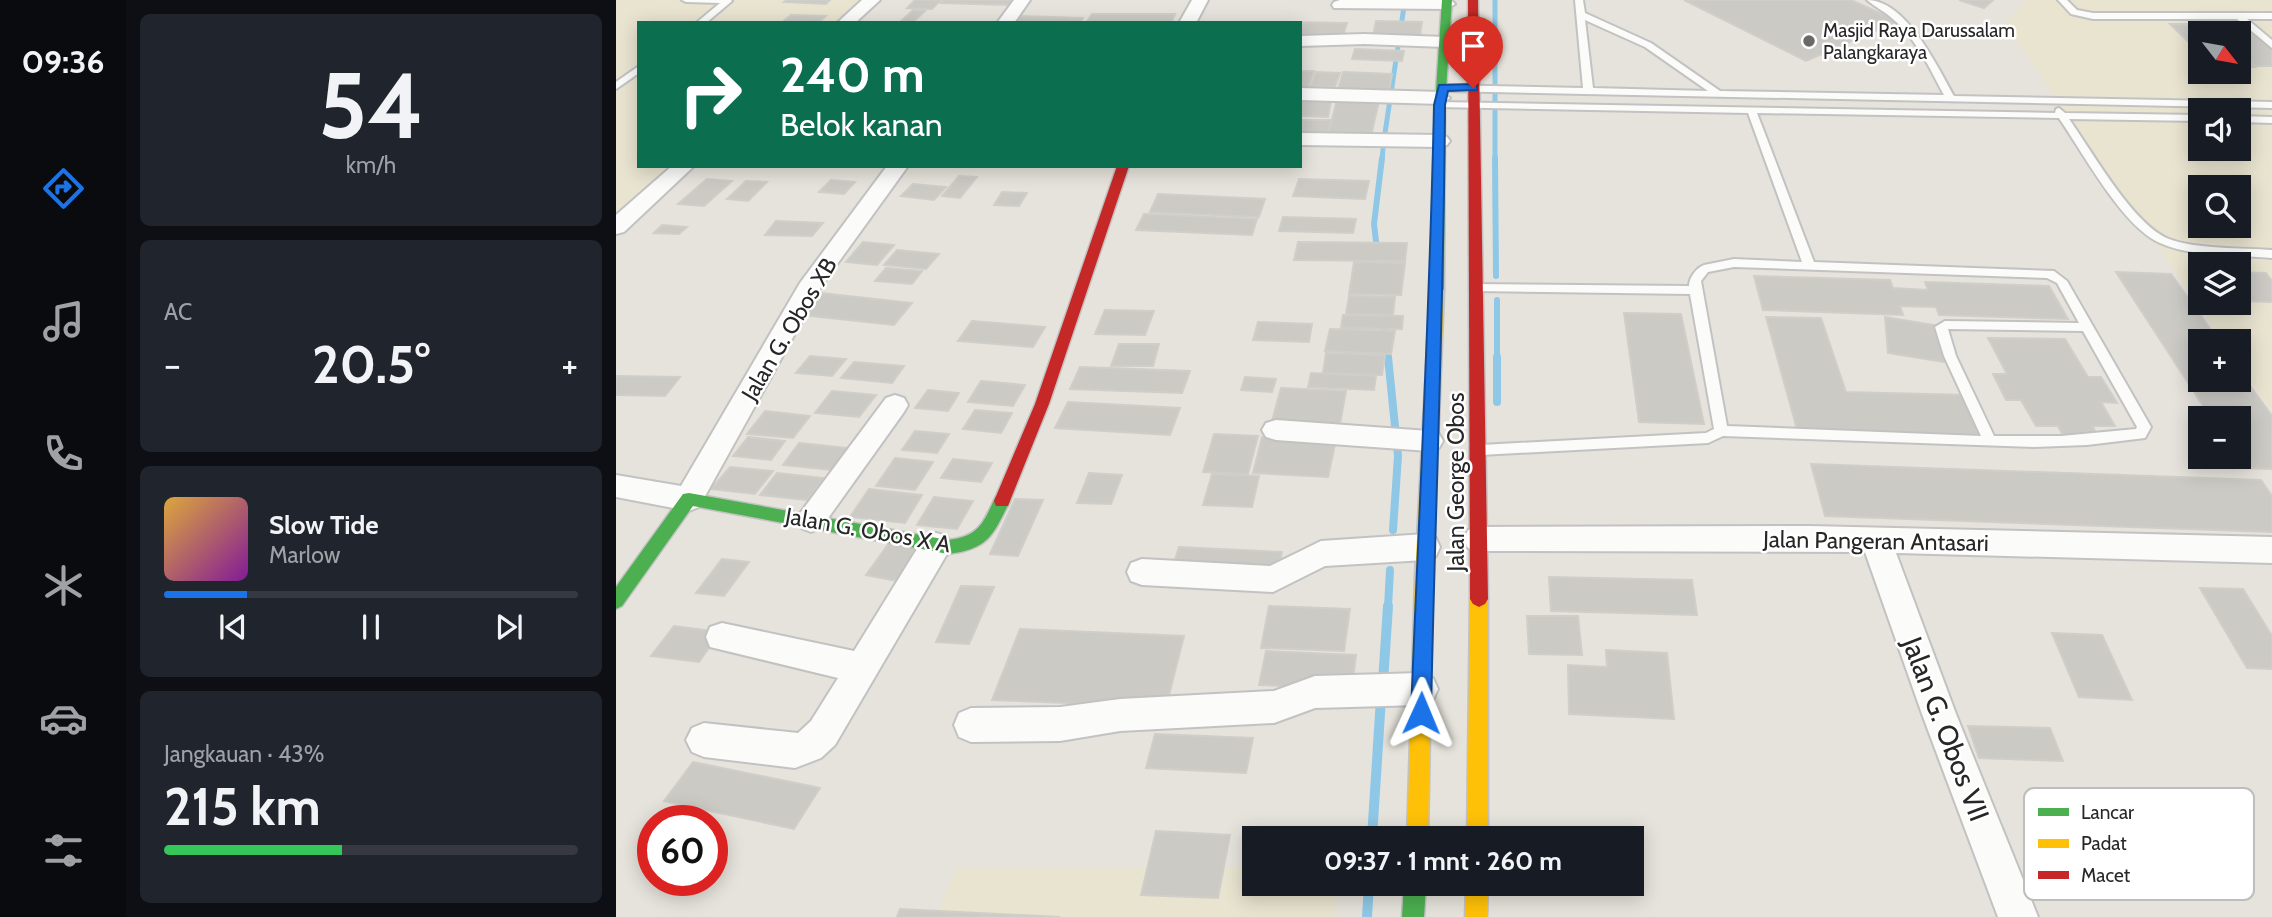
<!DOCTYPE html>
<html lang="id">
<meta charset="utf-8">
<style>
:root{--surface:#171b24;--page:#20242c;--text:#f1f3f6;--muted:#9ea1a6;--line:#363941;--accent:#1a73e8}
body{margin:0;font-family:Cabin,sans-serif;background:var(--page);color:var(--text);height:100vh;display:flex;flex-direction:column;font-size:26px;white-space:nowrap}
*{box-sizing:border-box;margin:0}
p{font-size:23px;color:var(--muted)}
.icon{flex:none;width:38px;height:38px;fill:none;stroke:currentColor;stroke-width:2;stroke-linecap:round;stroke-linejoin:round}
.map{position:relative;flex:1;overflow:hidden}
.sheet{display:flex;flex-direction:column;gap:14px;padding:14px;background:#0d0f14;width:490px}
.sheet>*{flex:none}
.banner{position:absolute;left:21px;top:21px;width:665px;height:147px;border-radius:0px;box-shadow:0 4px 18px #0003;background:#0b6e4f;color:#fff;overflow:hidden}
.needle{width:46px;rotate:121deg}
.controls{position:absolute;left:1572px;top:21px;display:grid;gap:14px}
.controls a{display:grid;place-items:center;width:63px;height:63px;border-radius:0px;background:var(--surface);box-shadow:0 4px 18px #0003;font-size:35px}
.speed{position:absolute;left:21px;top:805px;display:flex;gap:14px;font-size:35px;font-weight:700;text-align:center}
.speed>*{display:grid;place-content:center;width:91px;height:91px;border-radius:50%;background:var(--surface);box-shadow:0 4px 18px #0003;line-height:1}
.speed .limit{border:10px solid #d22;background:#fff;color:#111}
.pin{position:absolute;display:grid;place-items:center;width:60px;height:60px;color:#fff;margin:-72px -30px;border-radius:50% 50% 50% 0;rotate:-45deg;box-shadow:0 0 7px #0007}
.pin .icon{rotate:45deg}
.me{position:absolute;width:77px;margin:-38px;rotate:1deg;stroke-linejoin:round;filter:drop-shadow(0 0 5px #0008)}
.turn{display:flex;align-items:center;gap:24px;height:147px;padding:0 28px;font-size:32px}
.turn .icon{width:91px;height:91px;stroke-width:2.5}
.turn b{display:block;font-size:49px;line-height:60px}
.big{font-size:52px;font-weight:700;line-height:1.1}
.sheet .tile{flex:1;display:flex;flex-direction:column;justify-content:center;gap:10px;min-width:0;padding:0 24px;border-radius:10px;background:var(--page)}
.sheet .dial{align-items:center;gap:0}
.dial b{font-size:91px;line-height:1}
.song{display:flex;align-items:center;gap:21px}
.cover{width:84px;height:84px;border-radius:10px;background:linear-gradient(135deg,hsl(40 70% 55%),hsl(290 70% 35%))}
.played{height:7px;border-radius:4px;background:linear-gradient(90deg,var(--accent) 20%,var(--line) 20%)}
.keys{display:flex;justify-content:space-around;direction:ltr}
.heat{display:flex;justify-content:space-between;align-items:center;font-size:38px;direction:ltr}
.charge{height:10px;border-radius:5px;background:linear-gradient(90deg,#34c759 43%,var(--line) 0)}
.trip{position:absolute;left:626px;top:826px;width:402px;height:70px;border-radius:0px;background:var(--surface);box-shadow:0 4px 18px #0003;font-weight:700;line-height:70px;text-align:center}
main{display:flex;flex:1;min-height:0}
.menu{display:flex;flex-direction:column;width:126px;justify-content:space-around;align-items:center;background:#090b0e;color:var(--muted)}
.menu .icon{width:49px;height:49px}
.menu .selected{color:var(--accent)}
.menu b{font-size:32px;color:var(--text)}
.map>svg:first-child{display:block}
.education{fill:#e9e4d0;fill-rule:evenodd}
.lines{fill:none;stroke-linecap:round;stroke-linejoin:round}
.stream-far3{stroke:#8fc8e7;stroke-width:5}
.stream-far2{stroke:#8fc8e7;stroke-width:6}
.stream-far1{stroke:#8fc8e7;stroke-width:8}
.stream{stroke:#8fc8e7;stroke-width:10}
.building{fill:#cccac5;stroke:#d0cec8;stroke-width:2}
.lane-casing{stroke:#c3c2c2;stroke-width:4}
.street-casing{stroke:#c3c2c2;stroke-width:4}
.fast-casing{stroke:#c3c2c2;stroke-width:3}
.slow-casing{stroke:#c3c2c2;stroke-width:3}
.jam-casing{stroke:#c3c2c2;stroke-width:3}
.lane{fill:#fbfbfa;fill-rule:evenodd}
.street{fill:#fbfbfa;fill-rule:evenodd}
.fast{fill:#4caf50;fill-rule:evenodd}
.slow{fill:#ffc107;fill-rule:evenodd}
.jam{fill:#c62828;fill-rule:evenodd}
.route{fill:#1a73e8;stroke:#114b97;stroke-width:2}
.poi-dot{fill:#6a6966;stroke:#fff;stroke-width:2.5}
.labels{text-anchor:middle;stroke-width:5;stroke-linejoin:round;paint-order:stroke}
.far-poi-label{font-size:19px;fill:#272727;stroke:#fff;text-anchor:start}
.street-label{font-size:23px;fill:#272727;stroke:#fff}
.near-street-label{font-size:28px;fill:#272727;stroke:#fff}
.key{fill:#fff;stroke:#bebebe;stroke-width:2}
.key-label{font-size:19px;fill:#272727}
</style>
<main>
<nav class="menu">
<b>09:36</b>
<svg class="icon selected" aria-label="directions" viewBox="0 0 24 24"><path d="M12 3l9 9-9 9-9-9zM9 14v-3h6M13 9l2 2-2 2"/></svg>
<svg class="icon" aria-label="music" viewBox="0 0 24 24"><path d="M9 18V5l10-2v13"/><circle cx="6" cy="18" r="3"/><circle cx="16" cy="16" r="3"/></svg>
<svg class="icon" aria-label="phone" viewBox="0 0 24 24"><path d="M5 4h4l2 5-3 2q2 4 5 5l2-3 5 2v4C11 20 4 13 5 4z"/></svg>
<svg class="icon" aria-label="climate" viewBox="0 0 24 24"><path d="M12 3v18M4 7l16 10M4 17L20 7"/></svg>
<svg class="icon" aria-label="car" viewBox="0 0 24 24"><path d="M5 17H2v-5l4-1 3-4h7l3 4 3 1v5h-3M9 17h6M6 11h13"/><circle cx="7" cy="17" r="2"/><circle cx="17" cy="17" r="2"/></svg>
<svg class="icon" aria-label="filters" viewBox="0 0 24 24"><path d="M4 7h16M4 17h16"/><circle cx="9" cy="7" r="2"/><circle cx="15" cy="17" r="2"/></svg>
</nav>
<section class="sheet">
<div class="tile dial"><b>54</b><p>km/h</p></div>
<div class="tile"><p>AC</p>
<div class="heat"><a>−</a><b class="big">20.5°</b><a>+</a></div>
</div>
<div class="tile">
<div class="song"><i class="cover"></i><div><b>Slow Tide</b><p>Marlow</p></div></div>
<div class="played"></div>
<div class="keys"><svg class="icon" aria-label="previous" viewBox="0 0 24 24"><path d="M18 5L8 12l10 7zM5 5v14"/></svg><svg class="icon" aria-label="pause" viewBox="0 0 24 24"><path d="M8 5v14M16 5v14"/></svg><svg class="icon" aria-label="next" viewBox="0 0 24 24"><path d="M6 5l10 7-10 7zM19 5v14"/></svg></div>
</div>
<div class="tile"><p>Jangkauan · 43%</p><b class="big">215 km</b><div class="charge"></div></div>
</section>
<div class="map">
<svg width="1656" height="917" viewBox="0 0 1656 917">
<rect width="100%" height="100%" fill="#e6e3dc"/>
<g class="education">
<polygon points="0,0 258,0 233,23 23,23 23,166 73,166 0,231"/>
<path d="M 1410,0 L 1656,0 L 1656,413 L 1622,364 L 1622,341 L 1607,341 L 1389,24 ZM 1584,33 L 1622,33 L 1622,72 L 1584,72 ZM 1584,110 L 1622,110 L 1622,149 L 1584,149 ZM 1584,187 L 1622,187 L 1622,226 L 1584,226 ZM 1584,264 L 1622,264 L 1622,303 L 1584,303 Z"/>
<polygon points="341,867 639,868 639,884 722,884 719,917 320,917"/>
</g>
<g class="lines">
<g class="stream-far3">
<polyline points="879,0 879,83"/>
<polyline points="879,93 879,160"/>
<polyline points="769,133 789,0"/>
<polyline points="766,160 767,149"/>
</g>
<g class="stream-far2">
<polyline points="879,158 880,276"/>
<polyline points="761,250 758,224 766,158"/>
<polyline points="881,300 881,359"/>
<polyline points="768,319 772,359"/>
</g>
<g class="stream-far1">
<polyline points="772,357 782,456 777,530"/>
<polyline points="881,357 881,402"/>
<polyline points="772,607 774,570"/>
</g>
<g class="stream">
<polyline points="767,682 772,606"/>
<polyline points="756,838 765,698"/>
<polyline points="751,917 753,884"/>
</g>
</g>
<g class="building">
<polygon points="171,0 214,0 210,4 168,2"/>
<polygon points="299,0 325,0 316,9 291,8"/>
<polygon points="328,0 398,0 393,5 325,3"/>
<polygon points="1068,0 1235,0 1282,21 1190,61"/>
<polygon points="1343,0 1377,0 1368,8"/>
<polygon points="297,10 309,11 296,23 283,23"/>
<polygon points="476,14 559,14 555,23 470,23"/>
<polygon points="175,15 210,16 202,23 165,23"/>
<polygon points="403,16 467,18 464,23 397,23"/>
<polygon points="760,21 806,22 804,37 757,36"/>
<polygon points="668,22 731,23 726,39 684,38 684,23"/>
<polygon points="1592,23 1630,24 1656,46 1656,66 1640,66 1622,50 1622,33 1603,33"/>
<polygon points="1554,24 1592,24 1602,33 1584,33 1584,53"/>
<polygon points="739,49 788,51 786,61 736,59"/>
<polygon points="1622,52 1639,67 1622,67"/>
<polygon points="684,71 698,71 692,88 684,88"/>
<polygon points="700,72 724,73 719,87 695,86"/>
<polygon points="727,72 776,74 773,91 722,89"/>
<polygon points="721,100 763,101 755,136 712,135"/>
<polygon points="684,101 715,101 712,117 684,116"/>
<polygon points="684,120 715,120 711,137 684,136"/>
<polygon points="343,176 361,177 344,198 326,196"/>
<polygon points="91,179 116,181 88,206 62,204"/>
<polygon points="683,179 753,181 749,199 677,196"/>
<polygon points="215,180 239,182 228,194 203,192"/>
<polygon points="130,181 151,182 132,201 111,199"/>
<polygon points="297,184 330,187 318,200 285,196"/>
<polygon points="386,192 411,193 403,206 378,205"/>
<polygon points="542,194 649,199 643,217 534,212"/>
<polygon points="528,214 641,219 636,235 520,230"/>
<polygon points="667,217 740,219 737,233 663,231"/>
<polygon points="160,221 207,223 196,236 149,235"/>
<polygon points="46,225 71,227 63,234 38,233"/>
<polygon points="247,242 278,245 261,265 230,262"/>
<polygon points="682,242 791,243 789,261 678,260"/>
<polygon points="281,250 323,254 310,269 268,265"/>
<polygon points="738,262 789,263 785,295 733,294"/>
<polygon points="270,268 306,271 296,284 259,281"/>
<polygon points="1500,272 1555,274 1603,341 1584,341 1584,380 1622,380 1622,369 1656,416 1656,469 1627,468 1620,457 1622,457 1622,418 1595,418"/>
<polygon points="1622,272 1650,273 1656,281 1656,302 1626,301 1622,296"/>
<polygon points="1138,276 1274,280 1277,288 1312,290 1309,282 1433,286 1452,319 1323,315 1320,307 1284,306 1287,315 1147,310"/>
<polygon points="205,293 296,303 278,325 185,315"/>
<polygon points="733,296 779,297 777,315 730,314"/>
<polygon points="489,310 538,311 529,335 479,334"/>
<polygon points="1008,313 1065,314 1088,424 1023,422"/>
<polygon points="727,315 787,316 786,329 725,328"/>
<polygon points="1150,317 1205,318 1230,392 1352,395 1371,439 1182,433"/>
<polygon points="1269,317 1324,326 1328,362 1272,353"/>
<polygon points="356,321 429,327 417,347 342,341"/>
<polygon points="642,322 696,324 693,342 637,340"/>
<polygon points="714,329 779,331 775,354 709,351"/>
<polygon points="1372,338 1449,339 1472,377 1485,377 1501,403 1485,402 1499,426 1476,426 1484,439 1449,439 1442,426 1420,426 1405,400 1390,400 1377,374 1391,374"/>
<polygon points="503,344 543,344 537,366 495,366"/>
<polygon points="710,353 769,355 766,375 707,373"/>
<polygon points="194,356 230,359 216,376 180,373"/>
<polygon points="238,362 288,366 276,383 225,378"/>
<polygon points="464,367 574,371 566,393 454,389"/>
<polygon points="695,373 760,376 758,390 692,387"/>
<polygon points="0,376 64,377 49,396 0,395"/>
<polygon points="629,377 660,379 656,392 625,390"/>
<polygon points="365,381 409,385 397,406 352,402"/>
<polygon points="665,388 730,391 724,424 656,421"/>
<polygon points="312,390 343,393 332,411 299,408"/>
<polygon points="216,391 260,395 243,417 199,413"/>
<polygon points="452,402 564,408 554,435 439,428"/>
<polygon points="359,410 396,413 385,433 347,429"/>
<polygon points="149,411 194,416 177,438 131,434"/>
<polygon points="299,431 333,434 321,453 286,450"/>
<polygon points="598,434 642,436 632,474 587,472"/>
<polygon points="132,437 169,441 155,460 117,456"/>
<polygon points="646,437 720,440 712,477 637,473"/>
<polygon points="183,443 232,448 216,470 167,465"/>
<polygon points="279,458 317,462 299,490 260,486"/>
<polygon points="337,459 376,463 365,482 325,478"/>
<polygon points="1195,464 1645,480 1656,496 1656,532 1209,516"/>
<polygon points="114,467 157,471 139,494 95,489"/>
<polygon points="161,473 207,478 191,500 144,495"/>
<polygon points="473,473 506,475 495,504 461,503"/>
<polygon points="596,474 643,476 636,507 587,505"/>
<polygon points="253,489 306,495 289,523 234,517"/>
<polygon points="318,497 357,501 341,529 301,525"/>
<polygon points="399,499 427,500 402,556 374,554"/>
<polygon points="273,543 313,551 291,583 250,575"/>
<polygon points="563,547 666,552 662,572 557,566"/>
<polygon points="106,559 133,562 108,596 80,593"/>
<polygon points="933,577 1076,580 1081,615 935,611"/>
<polygon points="345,586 378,587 353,644 320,642"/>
<polygon points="1584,588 1627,589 1656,636 1656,669 1631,668"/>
<polygon points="653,606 734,609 728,651 645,648"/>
<polygon points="911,616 962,616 966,655 913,654"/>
<polygon points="58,626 104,632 83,662 35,656"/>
<polygon points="404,629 568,636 550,707 376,700"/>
<polygon points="1436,633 1486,635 1516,700 1463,697"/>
<polygon points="990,650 1051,653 1058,719 953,714 952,665 991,667"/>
<polygon points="650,651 740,655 736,689 643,685"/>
<polygon points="1352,726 1434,728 1447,761 1363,758"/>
<polygon points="539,734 637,738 630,773 530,768"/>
<polygon points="77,762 204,788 178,829 48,801"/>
<polygon points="540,831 614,835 602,898 525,895"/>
<polygon points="284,909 444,917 281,917"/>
</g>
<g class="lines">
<defs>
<g id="lane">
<polygon points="66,0 115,0 116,1 90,23 80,23 104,3 70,2"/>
<path d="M 959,0 L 967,0 L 969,13 L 1035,43 L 1104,91 L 1328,95 C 1314,69 1301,40 1278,20 C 1270,12 1259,7 1251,0 C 1290,0 1321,66 1338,96 L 1656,102 L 1656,108 L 827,91 L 822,88 L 827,85 L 967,88 ZM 969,20 L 1029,47 L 1092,91 L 977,88 Z"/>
<polygon points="1442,0 1451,0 1461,10 1477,13 1656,13 1656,19 1631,19 1656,40 1656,48 1621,19 1477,19 1455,14"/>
<polygon points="23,66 23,73 0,89 0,82"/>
<path d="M 824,102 L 1439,113 L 1440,109 L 1443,108 L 1449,113 L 1584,115 L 1584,121 L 1453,119 C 1476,151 1517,225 1553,239 C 1579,249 1627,248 1656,250 L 1656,258 C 1623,255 1574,257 1544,243 C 1507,227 1467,153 1443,118 L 1141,113 L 1198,262 L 1438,271 L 1451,281 L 1535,427 L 1529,438 L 1471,445 L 1418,447 L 1107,436 L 1092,443 L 865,455 L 858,450 L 865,445 L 1090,433 L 1098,429 L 1074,294 L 861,291 L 855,287 L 857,284 L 1073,286 C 1073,278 1080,268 1088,265 L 1118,259 L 1186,262 L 1132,113 L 821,107 L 821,103 ZM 1118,267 L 1431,278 L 1441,283 L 1463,323 L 1329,321 L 1319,327 L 1328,356 L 1365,436 L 1111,426 L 1085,281 L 1092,272 ZM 1332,329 L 1467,331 L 1521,427 L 1520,429 L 1445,436 L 1378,436 L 1340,356 Z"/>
<polygon points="1622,116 1656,117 1656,123 1622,122"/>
</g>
<g id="street">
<polygon points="246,0 264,0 239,23 221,23"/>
<polygon points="398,0 414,0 398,23 381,23"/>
<polygon points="576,0 592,0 580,23 563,23"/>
<polygon points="724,0 835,0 839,4 831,9 718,8 716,5 718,2"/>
<polygon points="748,34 829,37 838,42 829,47 748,44 684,46 684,36"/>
<polygon points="684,88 825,92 834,98 825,104 684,100"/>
<polygon points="684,133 824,135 831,137 834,141 831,145 824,147 684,145"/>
<polygon points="56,166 78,166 8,232 0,234 0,215"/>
<polygon points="271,166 292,166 206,285 83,507 73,511 0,497 0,475 65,486 184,283"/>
<polygon points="279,395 288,398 292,405 288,412 205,528 195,532 185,528 180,520 185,512 270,398"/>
<polygon points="660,420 813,431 823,434 827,441 823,448 813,451 660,440 650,437 646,430 650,423"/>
<polygon points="1194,526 1656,537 1656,563 1280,553 1340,714 1422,917 1382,917 1306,714 1249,552 863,551 852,548 848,539 852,530 863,527"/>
<polygon points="320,533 331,536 335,545 331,554 219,745 205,758 179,768 88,757 76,752 70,740 76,728 88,723 182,733 195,721 222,678 94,647 90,637 94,627 106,623 238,651 309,536"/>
<polygon points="809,534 820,538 824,547 820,556 809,560 709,566 657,592 526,585 515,581 511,572 515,563 526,559 654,566 705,541"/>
<polygon points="805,673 817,678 822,689 817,700 805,705 699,708 658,723 504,731 444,741 355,742 343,737 338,725 343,713 355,708 444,707 504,699 658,691 699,676"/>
</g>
<g id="fast">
<polygon points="826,0 836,0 829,105 828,290 821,294 814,290 819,105"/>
<path d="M 73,493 L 332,540 C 364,536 367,523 380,496 L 392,496 L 394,501 C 377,535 373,549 332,554 L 77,506 L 6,606 L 0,609 L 0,587 L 67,494 Z"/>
<polygon points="788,884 810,884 808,917 786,917"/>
</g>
<g id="slow">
<polygon points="821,286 828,290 817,577 812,838 791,838 799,577 814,290"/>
<polygon points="863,591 869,594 872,599 872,838 851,838 854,599 857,594"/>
<polygon points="850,884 872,884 871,917 849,917"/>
</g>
<g id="jam">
<polygon points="852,0 862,0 872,599 869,604 863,607 857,604 854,599"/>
<polygon points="501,166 513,166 433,404 392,506 380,506 378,501 419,404"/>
</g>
</defs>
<use href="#lane" class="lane-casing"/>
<use href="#street" class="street-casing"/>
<use href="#fast" class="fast-casing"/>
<use href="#slow" class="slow-casing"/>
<use href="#jam" class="jam-casing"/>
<use href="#lane" class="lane"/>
<use href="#street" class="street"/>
<use href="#fast" class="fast"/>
<use href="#slow" class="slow"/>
<use href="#jam" class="jam"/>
</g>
<path class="route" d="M 857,84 L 861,85 L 861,90 L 832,91 L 829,105 C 828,307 819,510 815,713 L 812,719 L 805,722 L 798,719 L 795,713 C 803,510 814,308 818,105 L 823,85 Z"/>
<circle class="poi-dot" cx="1193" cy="41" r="7"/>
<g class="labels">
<g class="far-poi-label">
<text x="1207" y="37">Masjid Raya Darussalam<tspan x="1207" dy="22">Palangkaraya</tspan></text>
</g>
<g class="street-label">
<text transform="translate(173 329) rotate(-59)" y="8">Jalan G. Obos XB</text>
<text transform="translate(840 482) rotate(-90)" y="8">Jalan George Obos</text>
<text transform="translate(252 530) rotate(10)" y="8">Jalan G. Obos X A</text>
<text transform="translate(1260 541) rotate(1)" y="8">Jalan Pangeran Antasari</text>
</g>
<g class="near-street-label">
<text transform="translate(1330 729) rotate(69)" y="10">Jalan G. Obos VII</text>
</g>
</g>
<rect x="1408" y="788" width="230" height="112" rx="10" class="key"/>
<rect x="1422" y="808" width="31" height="8" fill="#4caf50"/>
<rect x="1422" y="839" width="31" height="9" fill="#ffc107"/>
<rect x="1422" y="871" width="31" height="8" fill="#c62828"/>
<g class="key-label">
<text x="1465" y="819">Lancar</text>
<text x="1465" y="850">Padat</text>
<text x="1465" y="882">Macet</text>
</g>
</svg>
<div class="controls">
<a><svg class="needle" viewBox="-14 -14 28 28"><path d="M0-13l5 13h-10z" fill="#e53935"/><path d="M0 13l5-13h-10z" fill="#9ea1a6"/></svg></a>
<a><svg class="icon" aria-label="sound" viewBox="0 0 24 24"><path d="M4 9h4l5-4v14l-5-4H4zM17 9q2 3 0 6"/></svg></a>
<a><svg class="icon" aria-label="search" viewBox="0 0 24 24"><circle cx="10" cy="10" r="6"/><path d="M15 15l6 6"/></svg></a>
<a><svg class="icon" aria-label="layers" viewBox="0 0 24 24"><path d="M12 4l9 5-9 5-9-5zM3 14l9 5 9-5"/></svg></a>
<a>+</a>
<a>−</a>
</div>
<div class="speed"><div class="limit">60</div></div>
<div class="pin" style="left:857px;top:88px;background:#d93025"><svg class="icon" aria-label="arrive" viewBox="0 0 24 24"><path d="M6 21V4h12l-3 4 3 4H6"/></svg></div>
<svg class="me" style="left:805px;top:713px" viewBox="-20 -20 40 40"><path d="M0-17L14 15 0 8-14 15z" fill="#1a73e8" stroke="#fff" stroke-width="4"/></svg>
<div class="trip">09:37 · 1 mnt · 260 m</div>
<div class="banner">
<div class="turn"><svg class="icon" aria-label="right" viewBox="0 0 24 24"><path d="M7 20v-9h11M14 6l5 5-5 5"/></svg><div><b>240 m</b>Belok kanan</div></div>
</div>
</div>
</main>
